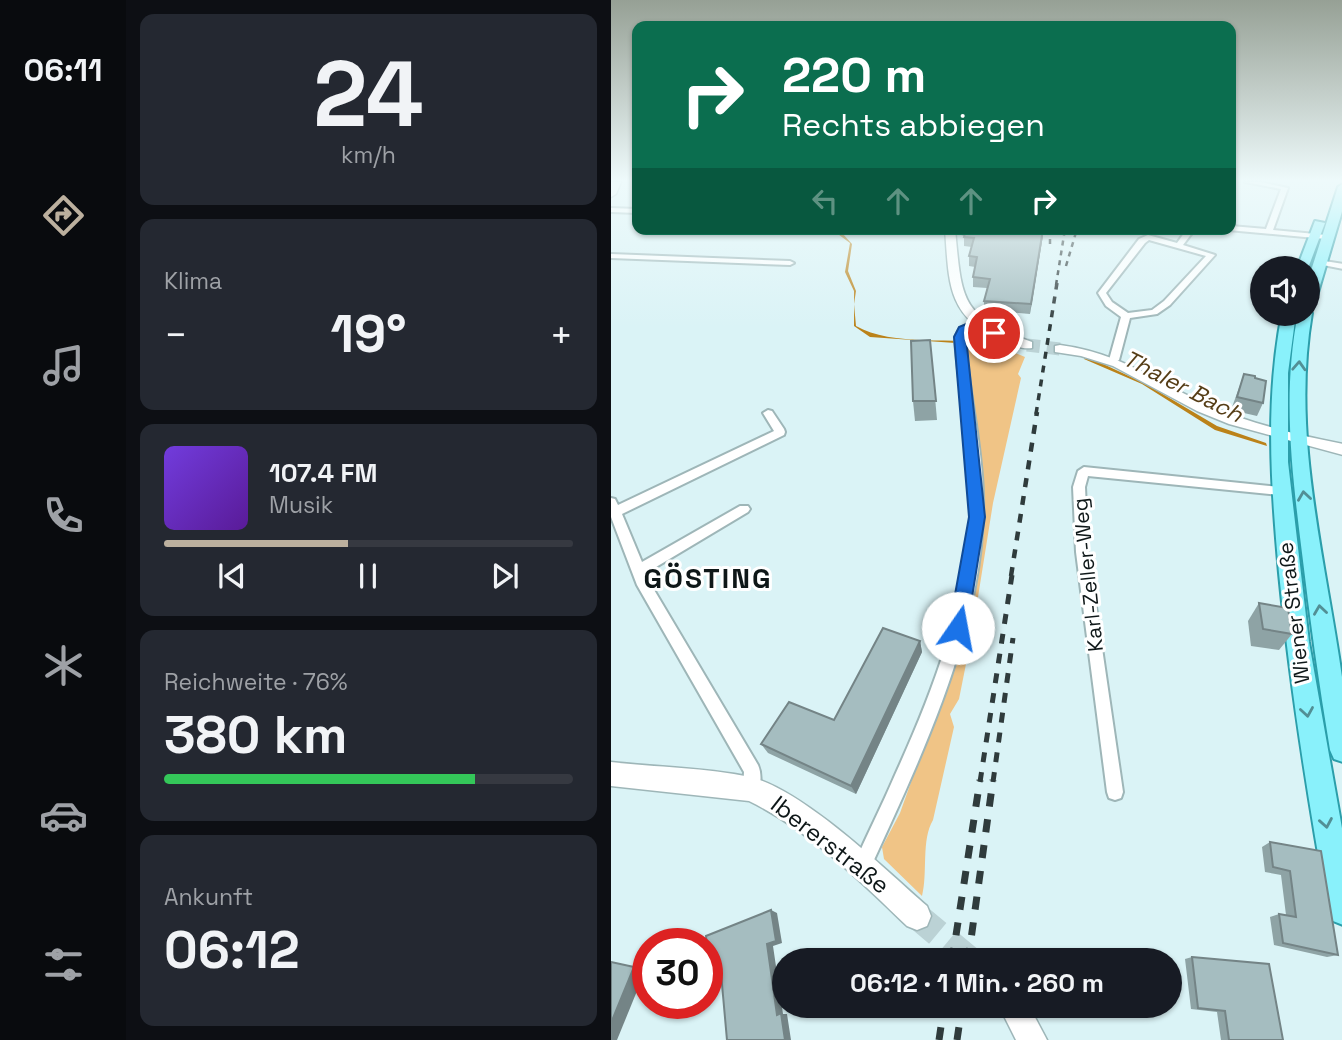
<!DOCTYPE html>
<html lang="de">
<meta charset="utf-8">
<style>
:root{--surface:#171b24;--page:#242831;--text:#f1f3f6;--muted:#9ea1a6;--line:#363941;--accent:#bcb09e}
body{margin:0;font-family:"Space Grotesk",sans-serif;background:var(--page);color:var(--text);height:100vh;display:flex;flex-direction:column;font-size:26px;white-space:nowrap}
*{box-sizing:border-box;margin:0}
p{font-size:23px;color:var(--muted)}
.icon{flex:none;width:38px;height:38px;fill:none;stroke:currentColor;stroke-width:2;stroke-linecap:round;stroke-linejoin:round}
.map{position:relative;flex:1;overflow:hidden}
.sheet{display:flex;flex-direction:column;gap:14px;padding:14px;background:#0d0f14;width:485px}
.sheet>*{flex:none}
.guide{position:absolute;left:21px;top:21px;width:604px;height:214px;border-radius:14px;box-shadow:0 2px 5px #0004;background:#0b6e4f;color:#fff;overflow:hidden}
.tools{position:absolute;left:639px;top:256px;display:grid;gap:14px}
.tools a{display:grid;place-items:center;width:70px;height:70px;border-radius:50%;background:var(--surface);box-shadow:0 2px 5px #0004;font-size:35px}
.speed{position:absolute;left:21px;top:928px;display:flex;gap:14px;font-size:35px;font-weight:700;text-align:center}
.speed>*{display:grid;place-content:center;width:91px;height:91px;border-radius:50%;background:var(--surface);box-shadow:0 2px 5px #0004;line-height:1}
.speed .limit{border:10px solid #d22;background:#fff;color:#111}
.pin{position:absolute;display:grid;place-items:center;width:60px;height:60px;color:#fff;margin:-30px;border:4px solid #fff;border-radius:50%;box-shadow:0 2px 7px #0007}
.me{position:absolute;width:77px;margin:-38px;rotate:12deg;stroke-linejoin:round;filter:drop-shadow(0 0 5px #0008)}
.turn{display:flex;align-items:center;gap:24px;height:147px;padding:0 35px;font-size:32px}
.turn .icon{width:91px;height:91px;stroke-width:2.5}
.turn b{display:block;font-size:49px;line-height:60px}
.lanes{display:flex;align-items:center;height:66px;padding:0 35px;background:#0003;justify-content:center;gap:35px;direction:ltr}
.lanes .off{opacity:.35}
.big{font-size:52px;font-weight:600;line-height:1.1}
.sheet .widget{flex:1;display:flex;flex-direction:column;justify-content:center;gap:10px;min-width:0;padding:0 24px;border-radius:14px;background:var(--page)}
.sheet .dial{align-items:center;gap:0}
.dial b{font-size:91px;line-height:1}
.song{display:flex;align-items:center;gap:21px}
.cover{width:84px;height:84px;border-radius:10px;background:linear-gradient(135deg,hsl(260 70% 55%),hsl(270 70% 35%))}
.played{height:7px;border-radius:4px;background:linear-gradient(90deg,var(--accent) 45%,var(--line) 45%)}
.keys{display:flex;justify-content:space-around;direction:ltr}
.heat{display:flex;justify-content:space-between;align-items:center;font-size:38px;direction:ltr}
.charge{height:10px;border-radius:5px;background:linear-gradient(90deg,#34c759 76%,var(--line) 0)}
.trip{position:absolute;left:161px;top:948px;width:410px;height:70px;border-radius:35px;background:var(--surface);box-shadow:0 2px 5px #0004;font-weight:600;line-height:70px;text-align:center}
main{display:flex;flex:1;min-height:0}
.menu{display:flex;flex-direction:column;width:126px;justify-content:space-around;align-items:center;background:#090b0e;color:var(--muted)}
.menu .icon{width:49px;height:49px}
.menu .current{color:var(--accent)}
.menu b{font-size:32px;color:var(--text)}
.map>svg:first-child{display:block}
.green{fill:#f0c486}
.water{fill:#bb8219}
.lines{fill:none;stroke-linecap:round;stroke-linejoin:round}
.secondary-tunnel-far1{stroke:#bbd2d5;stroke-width:13;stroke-dasharray:13 7;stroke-linecap:butt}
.secondary-tunnel{stroke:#bbd2d5;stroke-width:27;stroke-dasharray:27 13;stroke-linecap:butt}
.street-casing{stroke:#9eb6b8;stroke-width:4}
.secondary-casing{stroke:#9eb6b8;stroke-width:3}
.primary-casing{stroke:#2b9eaa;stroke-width:4}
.street{fill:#fff;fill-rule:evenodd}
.secondary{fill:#fff;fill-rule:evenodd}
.primary{fill:#89f1fb;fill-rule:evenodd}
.rail-far4{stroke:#2f3b3c;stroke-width:2.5;stroke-dasharray:5 5;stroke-linecap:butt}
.rail-far3{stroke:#2f3b3c;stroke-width:3.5;stroke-dasharray:7 7;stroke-linecap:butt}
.rail-far2{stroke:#2f3b3c;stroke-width:4.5;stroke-dasharray:9 9;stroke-linecap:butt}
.rail-far1{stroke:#2f3b3c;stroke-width:5;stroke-dasharray:10 10;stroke-linecap:butt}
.rail{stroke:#2f3b3c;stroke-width:7;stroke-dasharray:13 13;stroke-linecap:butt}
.wall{fill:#8ea3a5}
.shaded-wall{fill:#748486}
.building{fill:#a5bdc0;stroke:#748486;stroke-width:2}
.oneway{stroke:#528f95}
.route{fill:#1a73e8;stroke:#114b97;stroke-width:2}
.labels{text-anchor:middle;stroke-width:6;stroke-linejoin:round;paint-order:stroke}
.street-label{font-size:21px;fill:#0e1718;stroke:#fff}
.water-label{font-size:23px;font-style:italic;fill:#563e17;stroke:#fff}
.near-street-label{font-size:24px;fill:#0e1718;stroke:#fff}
.district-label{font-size:28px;font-weight:bold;letter-spacing:2px;fill:#0e1718;stroke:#fff}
</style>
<main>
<nav class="menu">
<b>06:11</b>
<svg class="icon current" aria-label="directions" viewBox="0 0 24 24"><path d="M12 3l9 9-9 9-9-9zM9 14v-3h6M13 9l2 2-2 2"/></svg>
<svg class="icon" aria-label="music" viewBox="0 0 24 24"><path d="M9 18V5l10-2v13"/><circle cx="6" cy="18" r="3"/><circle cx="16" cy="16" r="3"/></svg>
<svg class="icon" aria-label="phone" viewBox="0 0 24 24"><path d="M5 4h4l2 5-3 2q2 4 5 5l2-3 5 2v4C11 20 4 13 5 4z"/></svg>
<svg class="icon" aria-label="climate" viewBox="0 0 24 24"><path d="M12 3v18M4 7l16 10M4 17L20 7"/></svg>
<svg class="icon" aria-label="car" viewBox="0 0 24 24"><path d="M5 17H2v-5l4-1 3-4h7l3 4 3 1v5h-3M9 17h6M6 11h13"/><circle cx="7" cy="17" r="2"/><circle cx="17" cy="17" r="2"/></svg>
<svg class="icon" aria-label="filters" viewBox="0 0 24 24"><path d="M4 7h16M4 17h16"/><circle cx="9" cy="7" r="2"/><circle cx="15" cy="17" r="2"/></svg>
</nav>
<section class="sheet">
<div class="widget dial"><b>24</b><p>km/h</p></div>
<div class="widget"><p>Klima</p>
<div class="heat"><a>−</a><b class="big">19°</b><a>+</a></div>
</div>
<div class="widget">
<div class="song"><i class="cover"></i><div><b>107.4 FM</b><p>Musik</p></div></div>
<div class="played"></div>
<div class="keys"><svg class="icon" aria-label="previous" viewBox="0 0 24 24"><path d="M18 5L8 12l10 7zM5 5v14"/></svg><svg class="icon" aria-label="pause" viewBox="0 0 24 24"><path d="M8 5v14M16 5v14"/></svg><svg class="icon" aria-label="next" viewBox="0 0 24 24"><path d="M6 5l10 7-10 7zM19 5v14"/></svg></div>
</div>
<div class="widget"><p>Reichweite · 76%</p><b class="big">380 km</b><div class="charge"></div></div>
<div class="widget"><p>Ankunft</p><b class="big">06:12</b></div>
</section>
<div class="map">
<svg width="732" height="1040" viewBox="0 0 732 1040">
<rect width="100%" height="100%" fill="#daf3f6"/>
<path class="green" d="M 355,341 L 387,346 L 414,357 L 407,374 L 410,378 L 382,503 L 367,597 L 360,615 L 363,624 L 348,699 L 339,714 L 343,727 L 322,820 C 310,840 317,873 311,896 L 273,859 L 271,847 L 289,813 L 349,645 L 370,552 L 372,479 Z"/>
<g class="water">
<path d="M 220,229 L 232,234 L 241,244 L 237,271 L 245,291 L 243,304 L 245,326 C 281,347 344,337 387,343 L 387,346 L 259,337 L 243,326 L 243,291 L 234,272 L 239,243 Z"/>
<polygon points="475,356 533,383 606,426 655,443 656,446 604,430 531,384 473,359"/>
</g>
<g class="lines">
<polyline class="secondary-tunnel-far1" points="416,345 449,349"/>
<polyline class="secondary-tunnel" points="306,916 360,961"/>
<defs>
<g id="street">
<polygon points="634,182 649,182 677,188 662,230 715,235 719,237 715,239 617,230 620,229 620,226 655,229 670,189"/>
<polygon points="0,208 26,209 26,213 0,212"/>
<path d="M 576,229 L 584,229 L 572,245 L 604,255 L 559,305 L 546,314 L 519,318 L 508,360 L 503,363 L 500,362 L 498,360 L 510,317 L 495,306 L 487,293 L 528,239 L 537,235 L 566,243 ZM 538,240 L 595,256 L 553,301 L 541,310 L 517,313 L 501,302 L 495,293 L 534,243 Z"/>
<polygon points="0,254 179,261 183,263 179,265 0,258"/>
<polygon points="707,260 732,264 732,269 707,264"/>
<path d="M 364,320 L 368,323 L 356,332 L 354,337 C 357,390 371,442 372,495 C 376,623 309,759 257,873 L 251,876 L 245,873 L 242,867 C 255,836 271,806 284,775 C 321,694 354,607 360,517 C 364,457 347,397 344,337 L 349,328 Z"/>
<path d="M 157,410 L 161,411 L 173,429 L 174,432 L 173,435 L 11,514 L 31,562 L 129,506 L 137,506 L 139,509 L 137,512 L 35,573 L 39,583 L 147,765 C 151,774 150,786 146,795 L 140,797 L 134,795 L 132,789 L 133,772 L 26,585 L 0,517 L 0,498 L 4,499 L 7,505 L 163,431 L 152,413 Z"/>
<polygon points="473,467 669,487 675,491 669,495 477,476 474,487 477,552 512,792 510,798 504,800 498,798 496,792 465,552 462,487 467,471"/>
</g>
<g id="secondary">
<polygon points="10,182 5,194 0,197 0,182"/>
<path d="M 334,229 L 344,229 C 351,301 349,316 421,342 L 421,348 C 410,350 399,343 389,339 C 335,317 338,280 334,229 Z"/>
<path d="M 449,345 C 510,353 543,381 597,405 C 640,424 686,435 732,444 L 732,455 L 618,424 L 586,411 L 502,366 L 470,356 L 444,352 L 444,346 Z"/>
<path d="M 0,762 C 43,767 98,768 139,777 C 191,789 275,870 316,906 L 320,916 L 316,926 L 306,930 L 296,926 C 248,880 199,831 138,801 L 0,786 Z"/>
<polygon points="388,1006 418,1006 436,1040 405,1040"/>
</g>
<g id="primary">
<path d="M 732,184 L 732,208 L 703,306 L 697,310 L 701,313 C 680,435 714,557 731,677 C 732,705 732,735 732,762 L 723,759 L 719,750 C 708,685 699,619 691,553 C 681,473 671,394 687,313 L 696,313 L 696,283 L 727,187 Z"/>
<polygon points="704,221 714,223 696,271 696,268 686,268"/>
<path d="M 671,313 L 685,313 L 677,373 L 677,462 L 698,642 L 732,834 L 732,925 L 722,921 L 717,911 C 697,799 679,687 668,573 C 660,486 654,400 671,313 Z"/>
</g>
</defs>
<use href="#street" class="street-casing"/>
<use href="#secondary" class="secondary-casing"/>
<use href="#primary" class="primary-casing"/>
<use href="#street" class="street"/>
<use href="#secondary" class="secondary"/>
<use href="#primary" class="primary"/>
<g class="rail-far4">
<polyline points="439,229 439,245"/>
<polyline points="455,266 466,229"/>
<polyline points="445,285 454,229"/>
</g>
<polyline class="rail-far3" points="425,414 446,283"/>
<polyline class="rail-far2" points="400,576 426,412"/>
<g class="rail-far1">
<polyline points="369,782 401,575"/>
<polyline points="382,782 402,638"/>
</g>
<g class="rail">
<polyline points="341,961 369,780"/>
<polyline points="357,961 382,780"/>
<polyline points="328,1040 333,1006"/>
<polyline points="346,1040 351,1006"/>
</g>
</g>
<g class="wall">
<polygon points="349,229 433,229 419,314 373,310 373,301 376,288 362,287 362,277 364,267 358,266 358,256 361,247 353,246 353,236 350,235"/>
<polygon points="319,340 326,420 304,421 302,401"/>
<polygon points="633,374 644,378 652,403 646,416 620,410"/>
<polygon points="648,603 681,634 668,650 640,646 637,621"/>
<polygon points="309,641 311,652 245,794 157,753 150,744 223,720"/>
<polygon points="659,842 710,851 727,955 716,957 663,945 659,917 668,914 675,915 670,875 654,872 651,847"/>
<polygon points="581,957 672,1040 610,1040 606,1012 580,1009 574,959"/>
</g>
<g class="shaded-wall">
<polygon points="432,229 433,229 419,314 420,304"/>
<polygon points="309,641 311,652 245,794 240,786"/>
<polygon points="160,910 166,913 171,943 162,946 172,1014 176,1014 180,1040 174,1040 166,1015 156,944"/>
<polygon points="109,962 117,964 106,969 98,967"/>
<polygon points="23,967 35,969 6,1040 0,1040 0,1023"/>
</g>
<g class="building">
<polygon points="355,229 432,229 420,304 373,301 379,279 362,277 366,257 358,256 363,238 353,237"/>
<polygon points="319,340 325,401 302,401 300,341"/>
<polygon points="633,374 644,376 644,378 655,381 652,403 626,397"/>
<polygon points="648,603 677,608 681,634 652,629"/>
<polygon points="272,628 309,641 240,786 150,744 178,702 223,720"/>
<polygon points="659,842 710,851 727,955 672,943 668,914 685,917 679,871 662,867"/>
<polygon points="160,910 165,941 156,944 166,1015 170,1013 174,1040 116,1040 109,962 98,967 95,936"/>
<polygon points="581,957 658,964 672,1040 618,1040 614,1011 587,1008"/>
<polygon points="0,962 23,967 0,1023"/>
</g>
<defs><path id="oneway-chevron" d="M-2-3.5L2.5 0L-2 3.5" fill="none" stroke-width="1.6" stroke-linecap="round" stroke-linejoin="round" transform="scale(1.75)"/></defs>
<g class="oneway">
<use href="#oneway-chevron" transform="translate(688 366) rotate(-87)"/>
<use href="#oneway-chevron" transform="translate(693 496) rotate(-98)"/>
<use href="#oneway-chevron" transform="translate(709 610) rotate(-98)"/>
<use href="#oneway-chevron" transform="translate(696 712) rotate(81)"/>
<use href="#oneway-chevron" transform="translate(715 823) rotate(80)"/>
</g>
<linearGradient id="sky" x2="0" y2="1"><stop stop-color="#96a095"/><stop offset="0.55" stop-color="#eefafb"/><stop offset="1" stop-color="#eefafb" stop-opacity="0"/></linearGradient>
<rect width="732" height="328" fill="url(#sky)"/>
<polygon class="route" points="365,320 389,333 383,337 364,328 355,337 374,517 356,628 353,634 347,636 340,634 338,628 358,517 343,337 348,327"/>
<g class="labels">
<g class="street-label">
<text transform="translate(477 575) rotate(-96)" y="7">Karl-Zeller-Weg</text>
<text transform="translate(683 613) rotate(-97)" y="7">Wiener Straße</text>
</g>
<g class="water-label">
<text transform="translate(572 386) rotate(27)" y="8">Thaler Bach</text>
</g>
<g class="near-street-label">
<text transform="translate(219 845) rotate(38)" y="8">Ibererstraße</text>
</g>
<g class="district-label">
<text x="97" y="588">GÖSTING</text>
</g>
</g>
</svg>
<div class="tools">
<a><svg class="icon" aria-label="sound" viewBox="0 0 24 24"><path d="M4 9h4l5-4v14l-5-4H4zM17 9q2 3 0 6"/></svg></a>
</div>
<div class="speed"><div class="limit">30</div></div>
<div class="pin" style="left:383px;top:333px;background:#d93025"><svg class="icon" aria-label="arrive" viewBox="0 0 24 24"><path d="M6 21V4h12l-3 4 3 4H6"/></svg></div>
<svg class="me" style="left:347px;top:628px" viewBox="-20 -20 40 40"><circle r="19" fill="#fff"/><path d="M0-13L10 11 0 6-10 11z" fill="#1a73e8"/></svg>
<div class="trip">06:12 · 1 Min. · 260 m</div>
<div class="guide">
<div class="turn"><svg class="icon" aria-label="right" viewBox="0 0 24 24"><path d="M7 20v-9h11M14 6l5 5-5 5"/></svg><div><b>220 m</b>Rechts abbiegen</div></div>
<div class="lanes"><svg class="icon off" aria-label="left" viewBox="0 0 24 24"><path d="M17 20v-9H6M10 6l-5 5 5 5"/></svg><svg class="icon off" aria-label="ahead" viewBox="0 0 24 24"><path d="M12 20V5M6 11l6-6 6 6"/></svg><svg class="icon off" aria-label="ahead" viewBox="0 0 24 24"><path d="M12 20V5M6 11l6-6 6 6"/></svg><svg class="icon" aria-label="right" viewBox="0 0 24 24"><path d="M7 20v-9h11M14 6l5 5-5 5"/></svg></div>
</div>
</div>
</main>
